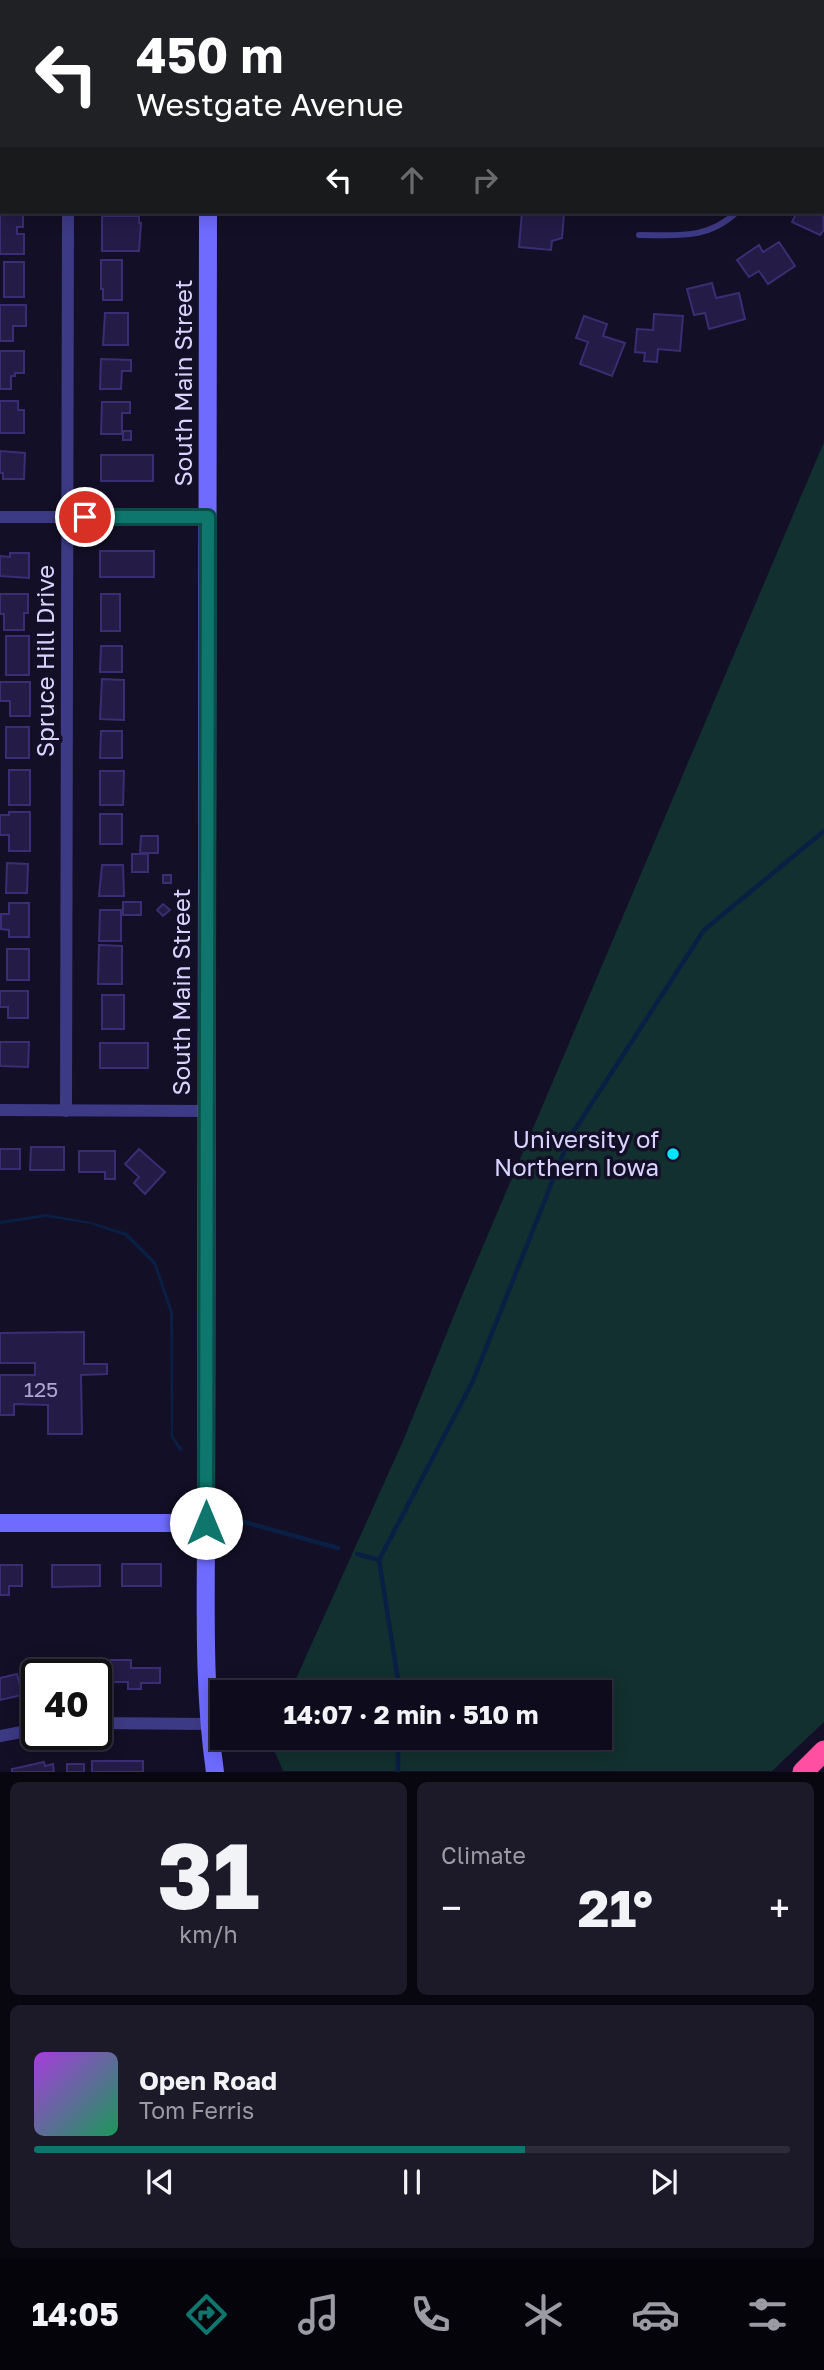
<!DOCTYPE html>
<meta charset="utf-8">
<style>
:root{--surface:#0e0b1c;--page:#1c1929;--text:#f1f3f6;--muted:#9b9ba3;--line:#2e2b3b;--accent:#0f766e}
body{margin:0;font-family:"Golos Text",sans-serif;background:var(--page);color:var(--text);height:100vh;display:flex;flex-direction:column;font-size:26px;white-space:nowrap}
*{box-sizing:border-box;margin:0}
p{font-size:23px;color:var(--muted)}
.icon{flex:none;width:38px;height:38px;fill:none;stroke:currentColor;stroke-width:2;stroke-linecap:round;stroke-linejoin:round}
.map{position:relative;height:1772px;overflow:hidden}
.sheet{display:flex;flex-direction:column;gap:10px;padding:10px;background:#08060f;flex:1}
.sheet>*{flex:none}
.hud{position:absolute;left:0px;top:0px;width:824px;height:214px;box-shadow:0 4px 18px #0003,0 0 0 2px var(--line);background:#202124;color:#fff;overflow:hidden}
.speed{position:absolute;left:21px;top:1659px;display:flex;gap:14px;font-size:35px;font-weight:700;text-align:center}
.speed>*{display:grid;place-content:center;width:91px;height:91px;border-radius:50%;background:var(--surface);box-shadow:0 4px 18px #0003,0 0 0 2px var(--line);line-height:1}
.speed .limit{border:4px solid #111;border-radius:10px;background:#fff;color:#111}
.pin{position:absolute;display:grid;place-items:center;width:60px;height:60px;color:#fff;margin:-30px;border:4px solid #fff;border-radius:50%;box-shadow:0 2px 7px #0007}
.me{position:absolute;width:77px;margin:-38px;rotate:0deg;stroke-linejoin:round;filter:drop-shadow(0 0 5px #0008)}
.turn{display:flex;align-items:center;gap:24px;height:147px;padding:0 21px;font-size:32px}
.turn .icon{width:91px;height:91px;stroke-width:2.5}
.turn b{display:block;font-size:49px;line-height:60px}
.lanes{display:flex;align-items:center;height:66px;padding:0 21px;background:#0003;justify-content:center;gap:35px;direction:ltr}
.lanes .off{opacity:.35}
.big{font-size:52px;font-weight:700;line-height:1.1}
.sheet .widget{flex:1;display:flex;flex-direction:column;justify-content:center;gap:10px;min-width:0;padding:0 24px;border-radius:10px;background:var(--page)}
.sheet .dial{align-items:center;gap:0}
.dial b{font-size:91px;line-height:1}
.song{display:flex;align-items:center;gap:21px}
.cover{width:84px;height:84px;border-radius:10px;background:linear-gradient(135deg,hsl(280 70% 55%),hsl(150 70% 35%))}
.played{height:7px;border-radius:4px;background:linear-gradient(90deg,var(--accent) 65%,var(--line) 65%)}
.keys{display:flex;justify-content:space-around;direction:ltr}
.heat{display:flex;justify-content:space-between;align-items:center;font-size:38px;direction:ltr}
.sheet .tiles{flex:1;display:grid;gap:10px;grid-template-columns:1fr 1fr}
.widget:last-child{grid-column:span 2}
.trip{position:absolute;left:210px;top:1680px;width:402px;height:70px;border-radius:0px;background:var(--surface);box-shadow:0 4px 18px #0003,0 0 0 2px var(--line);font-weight:700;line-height:70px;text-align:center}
.dock{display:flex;height:112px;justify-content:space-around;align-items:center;background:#06040b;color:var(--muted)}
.dock .icon{width:49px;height:49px}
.dock .current{color:var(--accent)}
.dock b{font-size:32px;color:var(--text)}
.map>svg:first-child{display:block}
.green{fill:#12302f}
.water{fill:#0a1f44}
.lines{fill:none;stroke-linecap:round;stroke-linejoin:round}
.stream{stroke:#0a1f44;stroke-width:4.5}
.building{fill:#241b47;stroke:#3b2d73;stroke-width:2}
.lane{stroke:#3d3a85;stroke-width:6}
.street{stroke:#3d3a85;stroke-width:12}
.secondary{stroke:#6f6bff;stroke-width:18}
.highway{stroke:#ff4fa3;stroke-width:21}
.route-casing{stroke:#0a4d48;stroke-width:18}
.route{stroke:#0f766e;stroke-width:12}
.poi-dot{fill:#00e5ff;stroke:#130f26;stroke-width:2.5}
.labels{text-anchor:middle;stroke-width:7;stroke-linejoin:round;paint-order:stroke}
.number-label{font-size:21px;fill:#aca6d1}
.street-label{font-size:24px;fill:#d9d4ff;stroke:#130f26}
.poi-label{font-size:24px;fill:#d9d4ff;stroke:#130f26;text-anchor:end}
</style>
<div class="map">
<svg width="824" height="1772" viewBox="0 0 824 1772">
<rect width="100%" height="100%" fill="#130f26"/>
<polygon class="green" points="824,442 824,1722 772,1771 283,1771 269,1738 600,1738 600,1692 290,1692 403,1441 461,1298"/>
<polygon class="water" points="46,1214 91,1222 127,1233 156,1262 173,1312 173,1436 183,1450 180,1452 171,1437 170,1313 154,1265 125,1236 90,1224 46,1217 0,1224 0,1221"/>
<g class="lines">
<g class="stream">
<polyline points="226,1517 338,1548"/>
<polyline points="357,1554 379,1560"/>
<polyline points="398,1692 398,1680 379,1560 472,1383 570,1137 704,930 824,831"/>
<polyline points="398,1738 398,1772"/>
</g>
</g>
<g class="building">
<polygon points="0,0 28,0 28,2 2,2 0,9"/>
<rect x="0" y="29" width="2" height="38"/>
<rect x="0" y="75" width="2" height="39"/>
<rect x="0" y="124" width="2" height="37"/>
<polygon points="822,134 824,135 824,180 822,179"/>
<polygon points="822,195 824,230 820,235 792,222 796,214 790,212 822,212"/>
<polygon points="522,212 564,214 562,238 552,241 551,250 519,247"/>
<polygon points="0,215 23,215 23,227 17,227 17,234 24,234 24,254 0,254"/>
<polygon points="102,216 139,216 139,223 141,223 139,251 102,251"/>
<polygon points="779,242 795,266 768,284 759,271 749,277 737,260 759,245 763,252"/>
<polygon points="101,260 122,260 122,300 103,300 103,289 101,289"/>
<rect x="4" y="262" width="20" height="35"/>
<polygon points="712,283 716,298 739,293 745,319 709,329 705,313 694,315 687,289"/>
<polygon points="0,305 26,305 26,326 13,326 13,341 0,341"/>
<polygon points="105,313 128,313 128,345 103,345"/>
<polygon points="654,314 683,316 680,351 658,349 657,362 644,361 645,353 635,352 637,329 653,330"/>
<polygon points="584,316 607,324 603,336 625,343 612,376 580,364 588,342 576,338"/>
<polygon points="0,351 24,351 24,373 15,373 15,376 11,376 11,389 0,389"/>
<polygon points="101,359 131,360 131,371 122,371 121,389 100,389"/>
<polygon points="0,401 18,401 18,410 24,410 24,433 0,433"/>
<polygon points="102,402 130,402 130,413 122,413 122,434 101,434"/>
<rect x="123" y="431" width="8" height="9"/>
<polygon points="0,451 25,453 24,479 3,479 3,473 0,473"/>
<rect x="101" y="455" width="52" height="26"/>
<rect x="100" y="551" width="54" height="26"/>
<polygon points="10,553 29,553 29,578 0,576 0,556 10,557"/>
<polygon points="0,594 28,594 28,613 24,613 24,630 4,630 4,614 0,614"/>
<rect x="101" y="594" width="19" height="37"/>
<rect x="6" y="636" width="23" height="39"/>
<polygon points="101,646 122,646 122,672 100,672"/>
<polygon points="102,679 124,680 124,720 100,719"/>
<polygon points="0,682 30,682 30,716 10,716 10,701 0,701"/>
<rect x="6" y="727" width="23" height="31"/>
<polygon points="101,731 122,731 122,758 100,758"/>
<rect x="9" y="770" width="21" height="35"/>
<polygon points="100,771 124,771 123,805 100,805"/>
<polygon points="9,812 30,812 30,851 9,851 9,835 0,835 0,815 9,815"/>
<rect x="100" y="814" width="22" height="30"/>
<polygon points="141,836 158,836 158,853 140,853"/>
<rect x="132" y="854" width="16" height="18"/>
<polygon points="7,863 28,864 27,893 6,893"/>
<polygon points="102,865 123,865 124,896 99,896"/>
<rect x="163" y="875" width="8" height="8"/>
<rect x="123" y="902" width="18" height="13"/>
<polygon points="9,903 29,903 29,937 9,937 9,930 1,929 1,914 9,914"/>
<polygon points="163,904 170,910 163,916 157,910"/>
<polygon points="100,910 121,910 121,941 99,941"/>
<polygon points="99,945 122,946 122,984 98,984"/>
<rect x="7" y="949" width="22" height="31"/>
<polygon points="0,991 28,991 28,1018 8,1018 8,1007 0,1007"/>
<rect x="102" y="995" width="22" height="34"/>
<polygon points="0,1042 29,1042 28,1067 0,1066"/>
<rect x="100" y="1043" width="48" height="25"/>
<polygon points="31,1147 64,1147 64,1170 30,1170"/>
<rect x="0" y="1149" width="20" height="20"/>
<polygon points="139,1149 165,1172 145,1194 134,1183 139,1177 125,1164"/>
<polygon points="79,1151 115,1151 115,1179 105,1179 105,1172 79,1172"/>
<polygon points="84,1332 84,1364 107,1364 107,1374 81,1375 82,1434 48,1434 48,1405 14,1404 14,1415 0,1415 0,1375 35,1375 35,1363 0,1363 0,1333"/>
<rect x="122" y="1564" width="39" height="22"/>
<polygon points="0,1565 22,1565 22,1586 9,1586 9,1595 0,1595"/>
<polygon points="52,1565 100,1565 100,1586 52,1587"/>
<polygon points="110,1660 131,1660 131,1668 160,1668 160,1683 141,1683 141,1689 128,1689 128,1682 110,1682"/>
<rect x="47" y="1665" width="38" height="10"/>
<polygon points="17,1674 22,1695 0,1700 0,1678"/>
<rect x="92" y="1761" width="51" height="11"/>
<polygon points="44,1762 45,1766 53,1764 54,1772 12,1772 12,1769"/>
<rect x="67" y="1764" width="17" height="8"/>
</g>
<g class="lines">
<g class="lane">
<polyline points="822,28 824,25"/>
<path d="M 639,235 C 678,235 707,240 737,212"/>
</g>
<g class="street">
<polyline points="68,2 68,0"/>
<polyline points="0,517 208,517"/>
<polyline points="0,1110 207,1111"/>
<polyline points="66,1111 68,212"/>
<polyline points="96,1723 208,1724"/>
<polyline points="0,1736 37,1729"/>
</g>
<g class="secondary">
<polyline points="209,2 209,0"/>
<path d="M 208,212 L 206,1523 C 206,1606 203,1689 215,1772"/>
<polyline points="0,1523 206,1523"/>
</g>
<polyline class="highway" points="803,1772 824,1751"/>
</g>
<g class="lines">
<defs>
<polyline id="route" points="85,517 208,517 206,1523"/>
</defs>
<use href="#route" class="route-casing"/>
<use href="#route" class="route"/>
</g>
<circle class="poi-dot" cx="673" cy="1154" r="7"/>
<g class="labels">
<g class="number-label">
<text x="41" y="1397">125</text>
</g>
<g class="street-label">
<text transform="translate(184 383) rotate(-90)" y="8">South Main Street</text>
<text transform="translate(46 661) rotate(-90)" y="8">Spruce Hill Drive</text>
<text transform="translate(182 992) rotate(-90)" y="8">South Main Street</text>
</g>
<g class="poi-label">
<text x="659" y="1148">University of<tspan x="659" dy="28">Northern Iowa</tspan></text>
</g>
</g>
</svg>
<div class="speed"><div class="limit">40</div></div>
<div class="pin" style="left:85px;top:517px;background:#d93025"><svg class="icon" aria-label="arrive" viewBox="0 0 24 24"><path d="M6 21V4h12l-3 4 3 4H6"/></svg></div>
<svg class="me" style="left:206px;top:1523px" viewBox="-20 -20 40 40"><circle r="19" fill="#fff"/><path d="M0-13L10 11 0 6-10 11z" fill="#0f766e"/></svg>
<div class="trip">14:07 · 2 min · 510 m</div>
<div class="hud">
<div class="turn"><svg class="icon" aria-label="left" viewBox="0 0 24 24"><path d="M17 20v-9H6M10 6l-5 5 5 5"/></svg><div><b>450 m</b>Westgate Avenue</div></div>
<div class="lanes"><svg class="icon" aria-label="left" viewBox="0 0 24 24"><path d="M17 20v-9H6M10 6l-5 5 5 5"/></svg><svg class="icon off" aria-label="ahead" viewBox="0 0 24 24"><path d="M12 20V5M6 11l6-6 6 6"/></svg><svg class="icon off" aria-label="right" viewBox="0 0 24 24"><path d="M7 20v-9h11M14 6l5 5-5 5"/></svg></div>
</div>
</div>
<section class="sheet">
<div class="tiles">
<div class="widget dial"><b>31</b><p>km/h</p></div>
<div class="widget"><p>Climate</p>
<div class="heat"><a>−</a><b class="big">21°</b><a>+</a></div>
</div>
<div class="widget">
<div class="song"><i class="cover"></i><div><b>Open Road</b><p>Tom Ferris</p></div></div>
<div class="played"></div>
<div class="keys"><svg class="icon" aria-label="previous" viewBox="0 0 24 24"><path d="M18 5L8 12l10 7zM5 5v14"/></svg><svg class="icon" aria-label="pause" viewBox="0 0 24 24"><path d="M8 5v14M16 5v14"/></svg><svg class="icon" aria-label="next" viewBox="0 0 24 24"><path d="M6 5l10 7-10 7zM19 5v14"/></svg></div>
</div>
</div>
</section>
<nav class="dock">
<b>14:05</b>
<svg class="icon current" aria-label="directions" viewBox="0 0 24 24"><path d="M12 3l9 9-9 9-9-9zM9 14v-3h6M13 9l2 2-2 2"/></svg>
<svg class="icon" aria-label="music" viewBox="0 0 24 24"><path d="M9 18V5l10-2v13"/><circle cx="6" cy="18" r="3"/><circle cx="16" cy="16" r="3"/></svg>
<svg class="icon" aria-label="phone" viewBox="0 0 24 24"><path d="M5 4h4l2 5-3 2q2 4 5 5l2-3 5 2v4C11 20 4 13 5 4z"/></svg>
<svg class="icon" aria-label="climate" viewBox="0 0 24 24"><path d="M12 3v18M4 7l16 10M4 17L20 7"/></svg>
<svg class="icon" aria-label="car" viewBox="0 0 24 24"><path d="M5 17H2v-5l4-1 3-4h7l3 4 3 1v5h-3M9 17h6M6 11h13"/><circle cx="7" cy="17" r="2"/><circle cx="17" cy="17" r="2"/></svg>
<svg class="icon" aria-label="filters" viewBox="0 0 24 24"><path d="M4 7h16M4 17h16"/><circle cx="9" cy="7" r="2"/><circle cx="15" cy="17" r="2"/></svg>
</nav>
